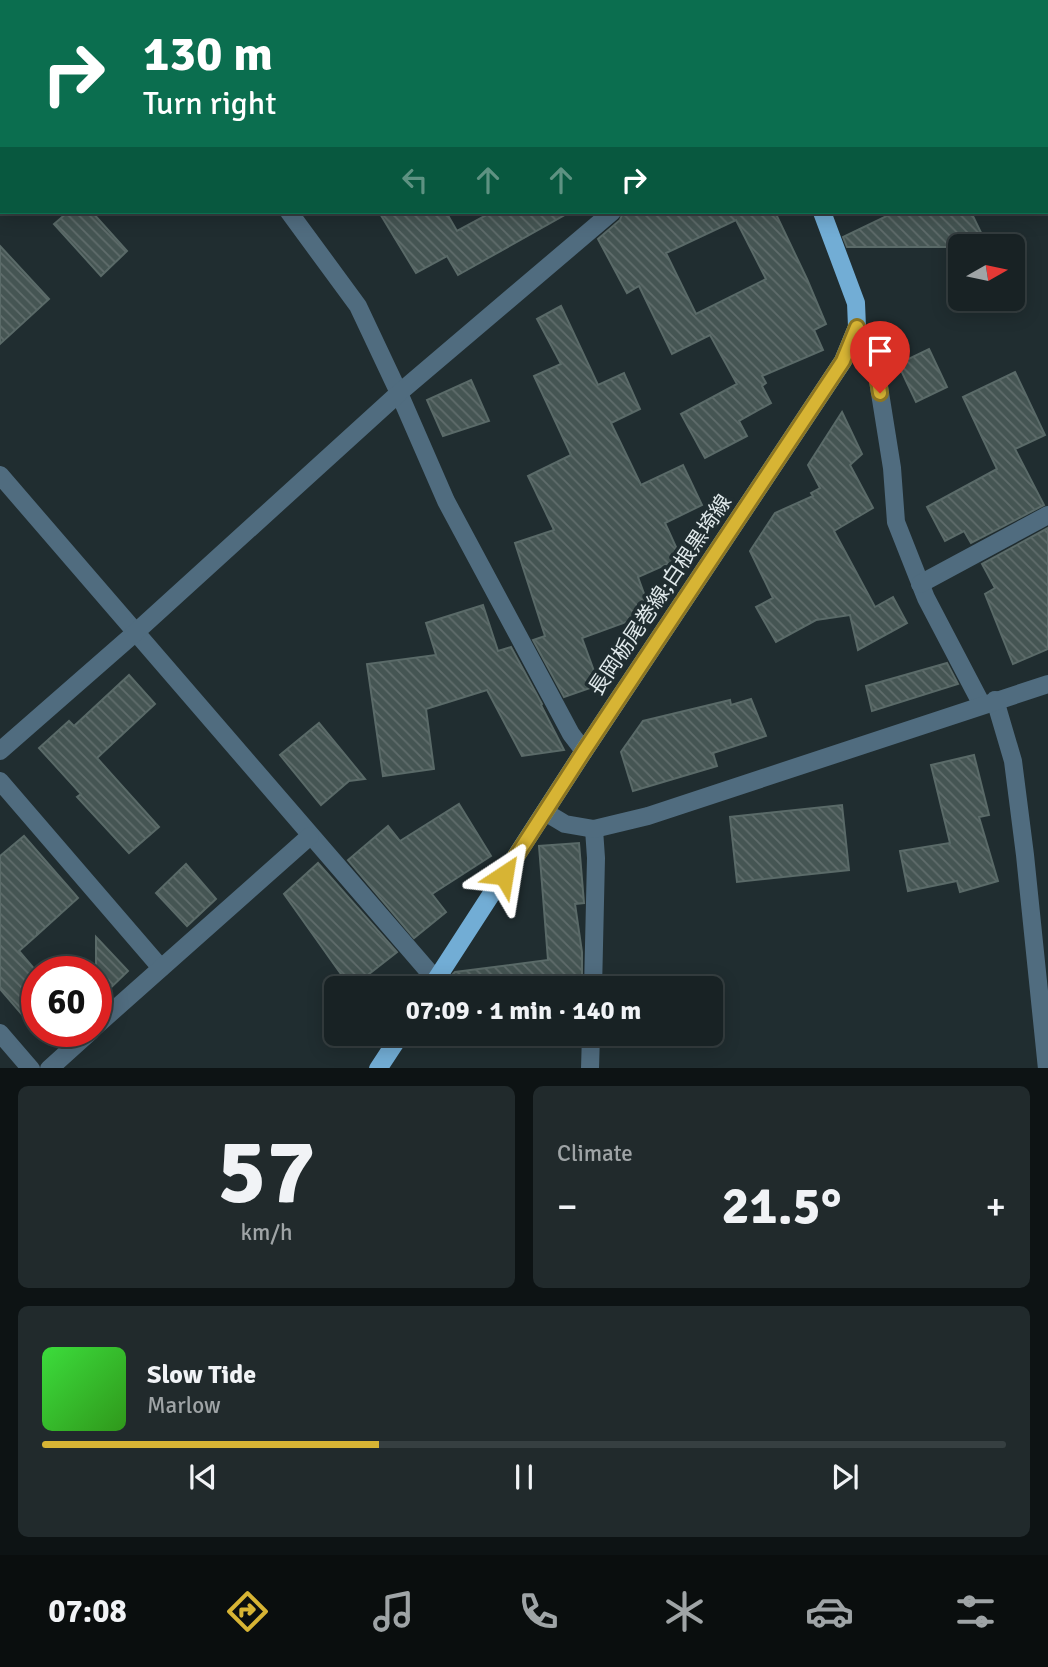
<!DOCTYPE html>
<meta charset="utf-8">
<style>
:root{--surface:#182224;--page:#212a2c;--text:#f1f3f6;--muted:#9fa4a6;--line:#363f41;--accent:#d7b434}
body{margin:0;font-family:Signika,"Noto Sans JP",sans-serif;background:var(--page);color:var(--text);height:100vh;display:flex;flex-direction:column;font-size:26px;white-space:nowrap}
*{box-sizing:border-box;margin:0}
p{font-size:23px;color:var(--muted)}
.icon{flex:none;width:38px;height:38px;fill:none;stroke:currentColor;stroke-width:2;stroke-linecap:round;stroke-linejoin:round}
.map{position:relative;height:1068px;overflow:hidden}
.panel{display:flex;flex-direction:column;gap:18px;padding:18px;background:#0d1314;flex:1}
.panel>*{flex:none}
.guide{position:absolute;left:0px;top:0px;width:1048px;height:214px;box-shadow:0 4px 18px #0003,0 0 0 2px var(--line);background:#0b6e4f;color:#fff;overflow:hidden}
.needle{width:46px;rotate:81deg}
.fabs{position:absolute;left:948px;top:234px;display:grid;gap:14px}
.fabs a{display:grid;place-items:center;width:77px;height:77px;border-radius:10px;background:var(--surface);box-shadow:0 4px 18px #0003,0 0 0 2px var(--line);font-size:35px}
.speed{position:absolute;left:21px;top:956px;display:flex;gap:14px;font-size:35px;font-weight:700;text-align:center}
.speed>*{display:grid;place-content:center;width:91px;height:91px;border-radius:50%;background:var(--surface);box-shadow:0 4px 18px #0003,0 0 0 2px var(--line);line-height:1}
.speed .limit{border:10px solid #d22;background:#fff;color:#111}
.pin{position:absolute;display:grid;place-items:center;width:60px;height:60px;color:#fff;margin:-72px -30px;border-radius:50% 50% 50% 0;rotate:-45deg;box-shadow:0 0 7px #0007}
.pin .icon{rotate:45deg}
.me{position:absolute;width:77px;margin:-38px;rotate:33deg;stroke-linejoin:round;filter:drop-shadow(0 0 5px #0008)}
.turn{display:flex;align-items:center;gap:24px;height:147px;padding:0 28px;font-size:32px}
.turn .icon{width:91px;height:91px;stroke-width:2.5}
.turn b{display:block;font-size:49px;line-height:60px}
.lanes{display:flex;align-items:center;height:66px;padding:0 28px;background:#0003;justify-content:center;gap:35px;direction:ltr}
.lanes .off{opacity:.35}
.big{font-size:52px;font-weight:800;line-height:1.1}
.panel .widget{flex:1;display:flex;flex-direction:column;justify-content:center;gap:10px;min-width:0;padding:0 24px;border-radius:10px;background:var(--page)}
.panel .dial{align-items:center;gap:0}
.dial b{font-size:91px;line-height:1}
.song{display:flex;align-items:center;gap:21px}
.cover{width:84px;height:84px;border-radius:10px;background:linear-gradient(135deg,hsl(120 70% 55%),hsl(110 70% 35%))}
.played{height:7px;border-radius:4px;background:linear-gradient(90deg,var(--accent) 35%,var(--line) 35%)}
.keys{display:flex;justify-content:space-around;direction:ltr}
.heat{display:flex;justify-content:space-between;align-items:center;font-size:38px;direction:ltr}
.panel .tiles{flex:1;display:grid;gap:18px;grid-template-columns:1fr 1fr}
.widget:last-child{grid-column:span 2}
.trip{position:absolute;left:324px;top:976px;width:399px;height:70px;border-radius:10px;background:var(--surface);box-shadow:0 4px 18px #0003,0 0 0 2px var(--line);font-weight:800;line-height:70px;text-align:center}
.menu{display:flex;height:112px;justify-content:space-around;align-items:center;background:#0a0e0e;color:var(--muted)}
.menu .icon{width:49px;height:49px}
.menu .selected{color:var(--accent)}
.menu b{font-size:32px;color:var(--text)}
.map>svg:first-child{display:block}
.building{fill:url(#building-back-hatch);stroke:#5a6a68;stroke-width:2;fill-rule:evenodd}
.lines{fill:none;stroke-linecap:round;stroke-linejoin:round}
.minor{stroke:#506c7f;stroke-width:18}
.tertiary{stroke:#506c7f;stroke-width:18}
.primary{stroke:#72add5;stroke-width:18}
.route-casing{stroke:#8c7522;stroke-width:18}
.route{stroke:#d7b434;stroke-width:12}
.labels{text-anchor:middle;stroke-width:7;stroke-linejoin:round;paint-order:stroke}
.street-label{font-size:21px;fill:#e0e9eb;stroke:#202d30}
</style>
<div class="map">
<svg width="1048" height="1069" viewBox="0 0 1048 1069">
<defs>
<pattern id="building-back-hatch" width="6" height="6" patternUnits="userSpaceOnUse" patternTransform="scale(1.75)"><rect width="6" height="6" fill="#455553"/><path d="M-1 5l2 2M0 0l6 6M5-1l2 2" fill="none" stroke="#606d6c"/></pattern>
</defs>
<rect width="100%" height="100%" fill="#202d30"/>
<g class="building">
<polygon points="68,212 92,212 127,251 101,276 54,224"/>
<polygon points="379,212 446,212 457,231 492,212 570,212 458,275 447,256 416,273"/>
<path d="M 623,212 L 775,212 L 807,279 L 826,324 L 814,330 L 823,350 L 762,376 L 766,383 L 762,386 L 771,403 L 739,421 L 747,436 L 705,458 L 681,414 L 737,384 L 710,335 L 672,354 L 639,286 L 627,293 L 598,239 L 620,220 ZM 736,220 L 766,279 L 696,314 L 666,253 Z"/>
<polygon points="895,212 971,212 988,247 847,247 843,237"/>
<polygon points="0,246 49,299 0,344"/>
<polygon points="561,306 598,385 624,373 640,409 611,423 641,485 683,465 702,505 665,523 681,558 638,577 651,613 582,638 599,685 564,697 533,640 545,636 515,543 554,530 528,476 571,455 534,376 561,364 537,319"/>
<polygon points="929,349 947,387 916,402 898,364"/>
<polygon points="1015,372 1045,435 1015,449 1044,505 971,543 964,531 945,541 927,507 997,469 963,397"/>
<polygon points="471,380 489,421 443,436 427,400"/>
<polygon points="842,412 862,454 850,465 873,508 834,531 875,607 893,597 907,623 858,650 850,615 816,620 776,642 756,607 773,598 750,551 775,513 813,496 811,493 820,488 808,465"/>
<polygon points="1048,528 1048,649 1013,664 985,594 995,588 982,564"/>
<polygon points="483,605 498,651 511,647 542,704 541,705 564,750 522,756 487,690 426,709 434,769 383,776 367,664 436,655 426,623"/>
<polygon points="947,663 958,684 872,711 866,686"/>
<polygon points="129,675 155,704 97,758 159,827 129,853 77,797 81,794 39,748 69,721 74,726"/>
<polygon points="751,699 766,736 713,753 717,766 633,791 621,752 643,721 730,700 731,705"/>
<polygon points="319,723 365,779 349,781 321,805 280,755"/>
<polygon points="974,755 989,815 979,817 998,881 960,892 957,881 908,891 900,851 950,843 931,765"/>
<polygon points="459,804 491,856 432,894 446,912 414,938 348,860 388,826 400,841"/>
<polygon points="842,805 849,870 737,882 730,817"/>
<polygon points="24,836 78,898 38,934 37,933 37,935 19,951 37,972 37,1032 0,989 0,856"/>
<polygon points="579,843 584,903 575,904 582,952 582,981 532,989 453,989 452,975 455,972 548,960 539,846"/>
<polygon points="318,863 397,952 351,988 284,894"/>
<polygon points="186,864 216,899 187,926 156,893"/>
<polygon points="96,937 128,971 96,1002"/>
</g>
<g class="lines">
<g class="minor">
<polyline points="161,0 162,2"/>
<polyline points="15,2 17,0"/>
<polyline points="625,2 629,0"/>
<polyline points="0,14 2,13"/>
<polyline points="289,212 358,306 399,393 446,501 571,734 584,751"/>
<polyline points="857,327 876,368 892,468 896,522 926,598 982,705"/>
<polyline points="0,475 436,980"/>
<polyline points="920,584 1048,515"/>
<polyline points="995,700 1013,761 1025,855 1047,1069"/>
<polyline points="0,751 136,632 399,393 612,212"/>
<polyline points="0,781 161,968"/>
<polyline points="593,989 596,858 594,829"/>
<polyline points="96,1026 310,836"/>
<polyline points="0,1033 31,1069"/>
<polyline points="49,1069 91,1031"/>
<polyline points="590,1069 591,1034"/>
</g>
<polyline class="tertiary" points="545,812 565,824 594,829 648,816 1048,684"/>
<g class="primary">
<polyline points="706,0 707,2"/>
<polyline points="430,989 584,751 843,361 857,327 856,303 822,212"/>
<polyline points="378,1069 401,1034"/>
</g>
</g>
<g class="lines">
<defs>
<polyline id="route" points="504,875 584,751 843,361 857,327 876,368 880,393"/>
</defs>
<use href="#route" class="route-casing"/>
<use href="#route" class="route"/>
</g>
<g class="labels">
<g class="street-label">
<text transform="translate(660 595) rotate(-56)" y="7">長岡栃尾巻線;白根黒埼線</text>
</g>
</g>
</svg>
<div class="fabs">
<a><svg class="needle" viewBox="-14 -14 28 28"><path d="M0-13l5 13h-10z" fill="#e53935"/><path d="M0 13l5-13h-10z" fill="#9fa4a6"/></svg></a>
</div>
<div class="speed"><div class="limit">60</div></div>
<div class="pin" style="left:880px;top:393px;background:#d93025"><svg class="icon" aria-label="arrive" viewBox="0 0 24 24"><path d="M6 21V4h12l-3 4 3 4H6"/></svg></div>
<svg class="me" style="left:504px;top:875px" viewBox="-20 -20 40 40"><path d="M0-17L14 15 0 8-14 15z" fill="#d7b434" stroke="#fff" stroke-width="4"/></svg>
<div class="trip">07:09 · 1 min · 140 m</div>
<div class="guide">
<div class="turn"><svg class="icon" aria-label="right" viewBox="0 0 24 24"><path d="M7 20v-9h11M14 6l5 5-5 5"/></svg><div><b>130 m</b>Turn right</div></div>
<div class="lanes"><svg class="icon off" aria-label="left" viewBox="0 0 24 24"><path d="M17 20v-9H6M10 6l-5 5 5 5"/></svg><svg class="icon off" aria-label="ahead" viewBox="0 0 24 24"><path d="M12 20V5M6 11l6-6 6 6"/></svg><svg class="icon off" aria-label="ahead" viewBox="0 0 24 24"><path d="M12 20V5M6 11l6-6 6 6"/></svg><svg class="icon" aria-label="right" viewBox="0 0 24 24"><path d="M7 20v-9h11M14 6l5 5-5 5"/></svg></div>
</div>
</div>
<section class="panel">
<div class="tiles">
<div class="widget dial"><b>57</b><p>km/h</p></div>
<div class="widget"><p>Climate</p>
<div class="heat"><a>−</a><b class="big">21.5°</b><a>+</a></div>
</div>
<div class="widget">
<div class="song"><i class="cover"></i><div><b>Slow Tide</b><p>Marlow</p></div></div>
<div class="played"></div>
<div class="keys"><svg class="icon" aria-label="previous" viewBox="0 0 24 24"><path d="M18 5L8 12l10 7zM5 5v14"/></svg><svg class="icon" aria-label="pause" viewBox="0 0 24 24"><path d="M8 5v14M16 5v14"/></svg><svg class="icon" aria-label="next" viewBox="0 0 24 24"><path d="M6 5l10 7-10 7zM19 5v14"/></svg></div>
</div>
</div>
</section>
<nav class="menu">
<b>07:08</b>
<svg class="icon selected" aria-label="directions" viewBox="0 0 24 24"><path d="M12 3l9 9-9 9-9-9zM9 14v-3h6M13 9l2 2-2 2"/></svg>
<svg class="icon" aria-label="music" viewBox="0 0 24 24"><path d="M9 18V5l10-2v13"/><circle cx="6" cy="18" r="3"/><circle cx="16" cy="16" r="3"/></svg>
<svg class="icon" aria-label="phone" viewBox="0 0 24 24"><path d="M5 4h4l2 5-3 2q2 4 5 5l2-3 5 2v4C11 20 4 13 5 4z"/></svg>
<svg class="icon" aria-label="climate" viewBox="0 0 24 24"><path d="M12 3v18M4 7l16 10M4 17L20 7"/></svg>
<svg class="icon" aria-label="car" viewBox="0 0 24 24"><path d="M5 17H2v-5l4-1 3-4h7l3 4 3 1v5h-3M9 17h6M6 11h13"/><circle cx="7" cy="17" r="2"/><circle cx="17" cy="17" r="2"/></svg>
<svg class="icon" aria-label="filters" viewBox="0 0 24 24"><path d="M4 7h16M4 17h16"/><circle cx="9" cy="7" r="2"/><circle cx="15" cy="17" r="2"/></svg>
</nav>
